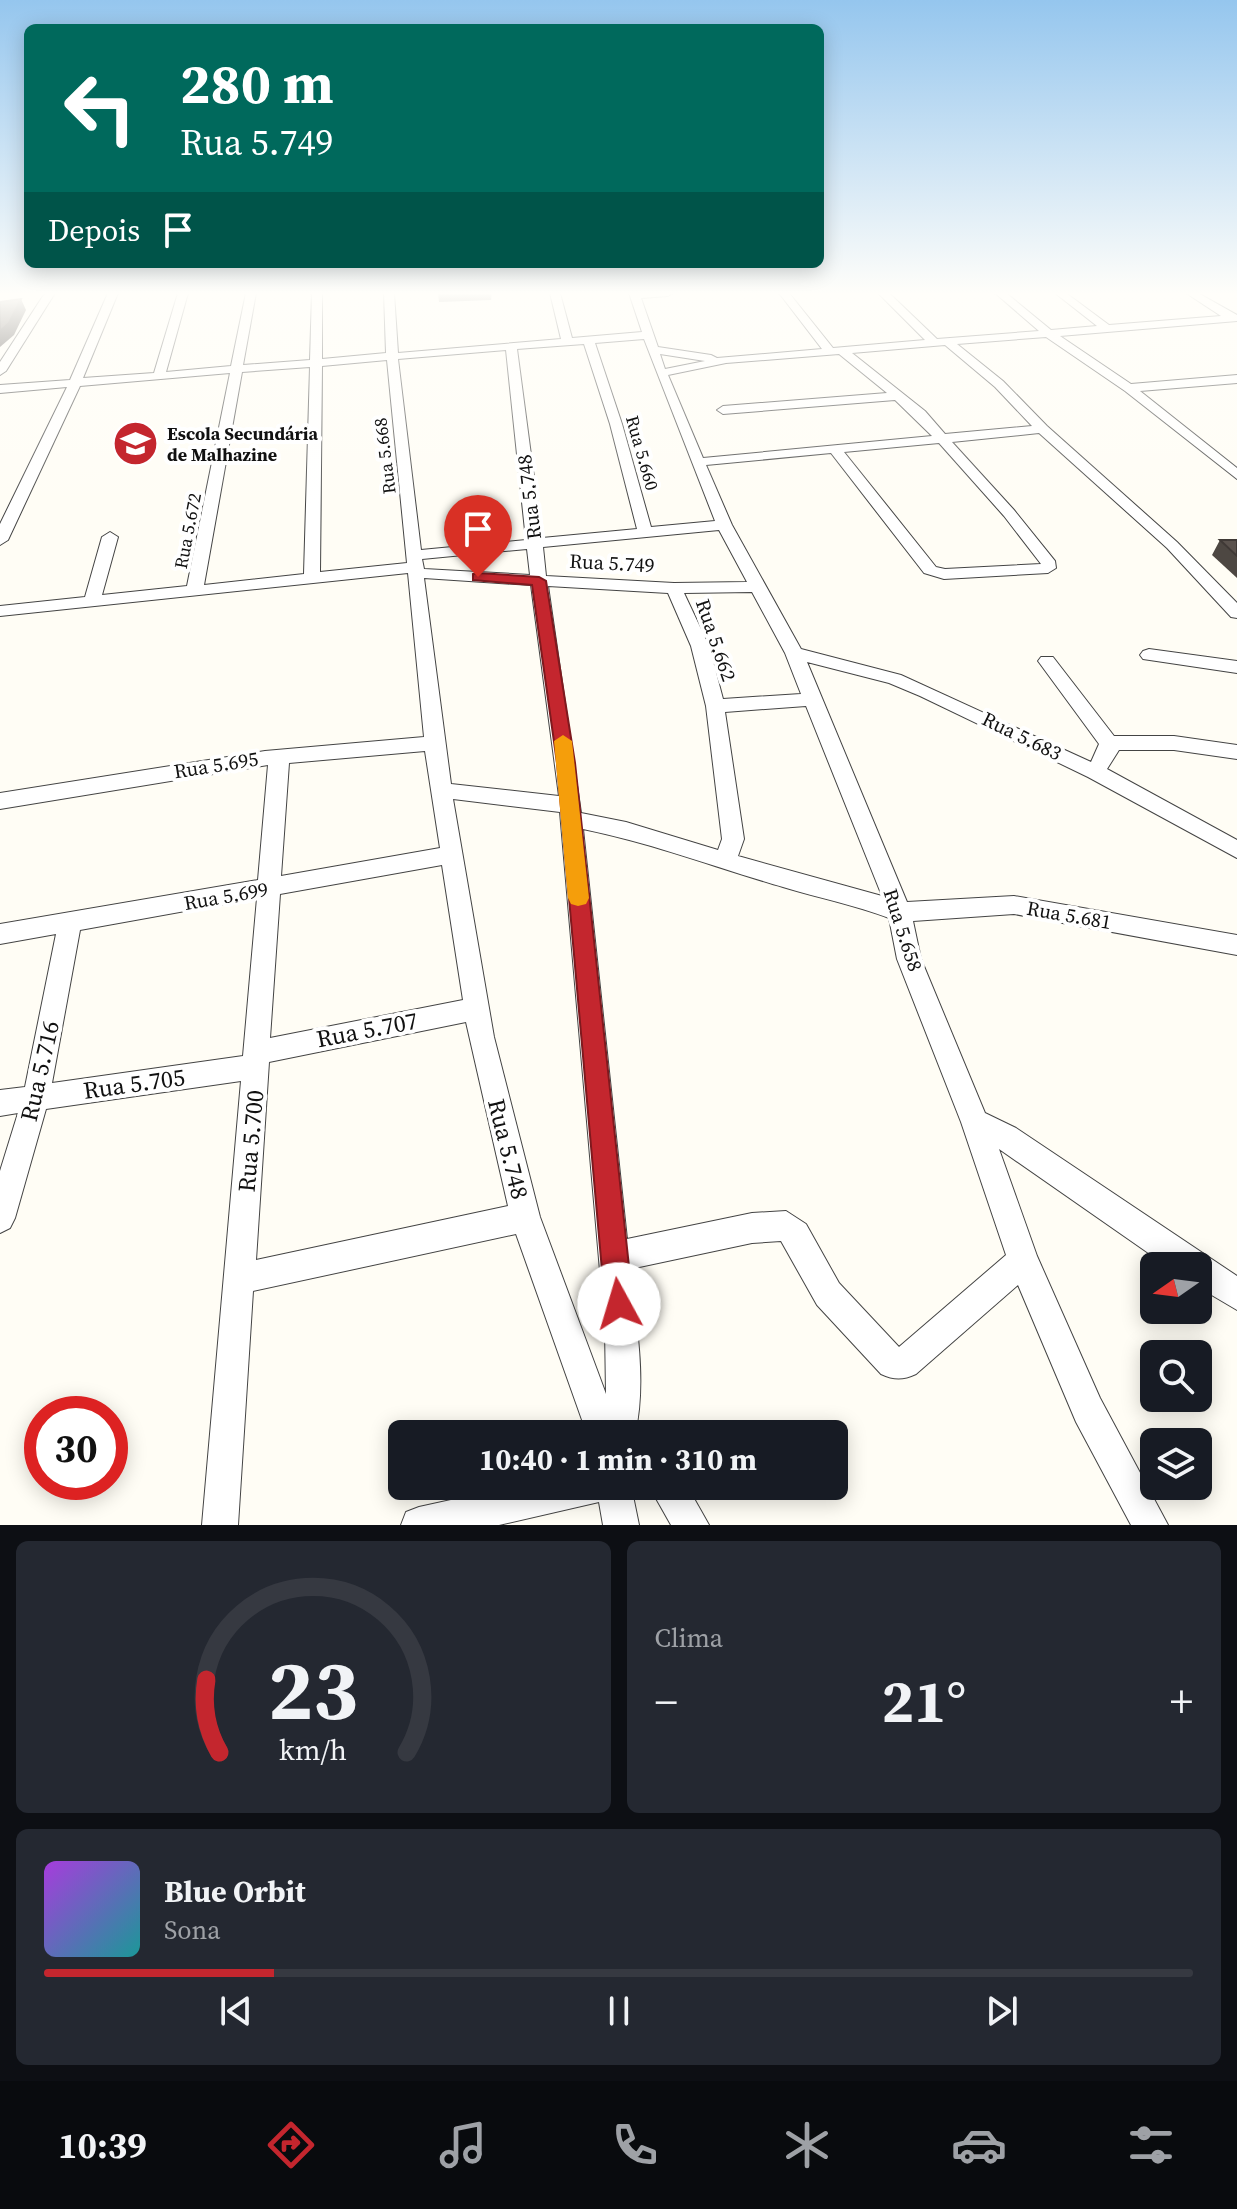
<!DOCTYPE html>
<html lang="pt">
<meta charset="utf-8">
<style>
:root{--surface:#171b24;--page:#242831;--text:#f1f3f6;--muted:#9ea1a6;--line:#363941;--accent:#c4262e}
body{margin:0;font-family:"Source Serif 4",serif;background:var(--page);color:var(--text);height:100vh;display:flex;flex-direction:column;font-size:30px;white-space:nowrap}
*{box-sizing:border-box;margin:0}
p{font-size:26px;color:var(--muted)}
.icon{flex:none;width:44px;height:44px;fill:none;stroke:currentColor;stroke-width:2;stroke-linecap:round;stroke-linejoin:round}
.map{position:relative;height:1525px;overflow:hidden}
.panel{display:flex;flex-direction:column;gap:16px;padding:16px;background:#0d0f14;flex:1}
.panel>*{flex:none}
.banner{position:absolute;left:24px;top:24px;width:800px;height:244px;border-radius:12px;box-shadow:0 4px 20px #0003;background:#00695c;color:#fff;overflow:hidden}
.needle{width:52px;rotate:256deg}
.buttons{position:absolute;left:1140px;top:1252px;display:grid;gap:16px}
.buttons a{display:grid;place-items:center;width:72px;height:72px;border-radius:12px;background:var(--surface);box-shadow:0 4px 20px #0003;font-size:40px}
.speed{position:absolute;left:24px;top:1396px;display:flex;gap:16px;font-size:40px;font-weight:700;text-align:center}
.speed>*{display:grid;place-content:center;width:104px;height:104px;border-radius:50%;background:var(--surface);box-shadow:0 4px 20px #0003;line-height:1}
.speed .limit{border:12px solid #d22;background:#fff;color:#111}
.pin{position:absolute;display:grid;place-items:center;width:68px;height:68px;color:#fff;margin:-82px -34px;border-radius:50% 50% 50% 0;rotate:-45deg;box-shadow:0 0 8px #0007}
.pin .icon{rotate:45deg}
.me{position:absolute;width:88px;margin:-44px;rotate:354deg;stroke-linejoin:round;filter:drop-shadow(0 0 6px #0008)}
.turn{display:flex;align-items:center;gap:28px;height:168px;padding:0 24px;font-size:36px}
.turn .icon{width:104px;height:104px;stroke-width:2.5}
.turn b{display:block;font-size:56px;line-height:68px}
.then{display:flex;align-items:center;height:76px;padding:0 24px;background:#0003;gap:16px;font-size:30px}
.big{font-size:60px;font-weight:700;line-height:1.1}
.panel .tile{flex:1;display:flex;flex-direction:column;justify-content:center;gap:12px;min-width:0;padding:0 28px;border-radius:12px;background:var(--page)}
.panel .dial{align-items:center;gap:0}
.dial svg{height:208px;overflow:visible;fill:none;stroke:var(--line);stroke-width:7;stroke-linecap:round;text-anchor:middle}
.dial text{fill:var(--text);stroke:none}
.song{display:flex;align-items:center;gap:24px}
.cover{width:96px;height:96px;border-radius:12px;background:linear-gradient(135deg,hsl(280 70% 55%),hsl(180 70% 35%))}
.played{height:8px;border-radius:4px;background:linear-gradient(90deg,var(--accent) 20%,var(--line) 20%)}
.keys{display:flex;justify-content:space-around;direction:ltr}
.heat{display:flex;justify-content:space-between;align-items:center;font-size:44px;direction:ltr}
.panel .tiles{flex:1;display:grid;gap:16px;grid-template-columns:1fr 1fr}
.tile:last-child{grid-column:span 2}
.trip{position:absolute;left:388px;top:1420px;width:460px;height:80px;border-radius:12px;background:var(--surface);box-shadow:0 4px 20px #0003;font-weight:700;line-height:80px;text-align:center}
.tab-bar{display:flex;height:128px;justify-content:space-around;align-items:center;background:#090b0e;color:var(--muted)}
.tab-bar .icon{width:56px;height:56px}
.tab-bar .active{color:var(--accent)}
.tab-bar b{font-size:36px;color:var(--text)}
.map>svg:first-child{display:block}
.lines{fill:none;stroke-linecap:round;stroke-linejoin:round}
.minor-casing{stroke:#444;stroke-width:2}
.minor{fill:#fff;fill-rule:evenodd}
.wall{fill:#4d4742}
.shaded-wall{fill:#3f3936}
.building{fill:#5a524d;stroke:#3f3936;stroke-width:2}
.route{fill:#c4262e;stroke:#7f191e;stroke-width:2}
.slow{fill:#f59e0b}
.labels{text-anchor:middle;stroke-width:8;stroke-linejoin:round;paint-order:stroke}
.far-poi-label{font-size:18px;font-weight:bold;fill:#111;stroke:#fff;text-anchor:start}
.far-street-label{font-size:18px;fill:#111;stroke:#fff}
.street-label{font-size:20px;fill:#111;stroke:#fff}
.near-street-label{font-size:24px;fill:#111;stroke:#fff}
</style>
<div class="map">
<svg width="1237" height="1525" viewBox="0 0 1237 1525">
<rect width="100%" height="100%" fill="#fffdf5"/>
<g class="lines">
<defs>
<g id="minor">
<polygon points="45,293 55,293 6,371 0,375 0,362"/>
<path d="M 108,293 L 118,293 L 83,378 L 154,373 L 178,293 L 188,293 L 166,372 L 231,366 L 246,293 L 256,293 L 243,365 L 310,360 L 312,293 L 322,293 L 322,359 L 386,353 L 384,293 L 394,293 L 398,353 L 561,339 L 550,293 L 560,293 L 572,338 L 642,332 L 629,293 L 673,293 L 668,296 L 641,298 L 658,347 L 711,355 L 717,358 L 822,349 L 779,293 L 789,293 L 833,348 L 925,340 L 878,293 L 889,293 L 937,339 L 1039,331 L 995,293 L 1006,293 L 1051,330 L 1097,326 L 1055,293 L 1066,293 L 1109,325 L 1221,316 L 1186,293 L 1198,293 L 1237,315 L 1237,321 L 1060,336 L 1131,384 L 1237,375 L 1237,383 L 1140,391 L 1237,468 L 1237,479 L 1125,391 L 1046,337 L 957,344 L 1003,381 L 1047,426 L 1177,542 L 1237,603 L 1237,618 L 1231,617 L 1167,548 L 1039,433 L 952,442 L 1014,510 L 1055,561 L 1056,568 L 1048,573 L 944,579 L 924,573 L 831,453 L 706,465 L 732,525 L 801,649 L 901,675 L 1091,762 L 1099,744 L 1041,665 L 1038,661 L 1041,657 L 1053,657 L 1114,736 L 1174,736 L 1237,745 L 1237,759 L 1174,750 L 1119,750 L 1107,769 L 1237,840 L 1237,858 L 1088,777 L 920,696 L 889,683 L 807,662 L 907,902 L 1014,896 L 1237,935 L 1237,955 L 1014,914 L 913,921 L 921,959 L 985,1113 L 1016,1128 L 1237,1276 L 1237,1310 L 1198,1287 L 1198,1266 L 1167,1266 L 999,1149 L 1037,1256 L 1100,1398 L 1168,1525 L 1131,1525 L 1076,1422 L 1018,1285 L 916,1374 C 903,1380 894,1380 881,1374 L 817,1305 L 781,1241 L 752,1243 L 630,1269 C 636,1322 647,1382 635,1434 L 587,1434 L 516,1234 L 253,1291 L 238,1525 L 202,1525 L 241,1081 L 46,1109 L 15,1218 L 10,1228 L 0,1233 L 0,1171 L 18,1113 L 0,1116 L 0,1090 L 25,1087 L 56,934 L 0,944 L 0,924 L 258,880 L 268,765 L 0,809 L 0,793 L 265,751 L 424,737 L 408,573 L 0,616 L 0,606 L 85,597 L 102,537 L 110,532 L 118,537 L 102,595 L 187,586 L 230,373 L 80,386 L 8,540 L 0,545 L 0,524 L 67,387 L 0,393 L 0,385 L 70,380 ZM 644,339 L 715,521 L 651,527 L 622,424 L 595,343 ZM 584,344 L 610,424 L 637,529 L 542,538 L 517,349 ZM 945,345 L 995,387 L 1032,426 L 945,434 L 925,411 L 852,353 ZM 506,350 L 526,540 L 421,550 L 398,359 ZM 660,354 L 705,361 L 665,369 ZM 839,354 L 887,393 L 723,406 L 717,410 L 723,414 L 895,400 L 932,436 L 703,458 L 668,375 L 726,363 ZM 387,360 L 407,563 L 320,572 L 322,366 ZM 310,367 L 304,574 L 204,585 L 242,372 ZM 939,443 L 1004,516 L 1041,564 L 945,569 L 936,567 L 844,452 ZM 719,530 L 747,582 L 674,583 L 546,576 L 543,547 ZM 527,549 L 530,575 L 424,569 L 422,559 ZM 424,578 L 531,585 L 559,796 L 451,784 ZM 548,586 L 668,593 L 691,646 L 706,706 L 722,839 L 718,850 L 626,822 L 581,813 ZM 752,592 L 785,653 L 801,694 L 723,699 L 709,646 L 684,593 ZM 806,706 L 882,896 L 738,856 L 744,839 L 725,712 ZM 425,751 L 440,848 L 281,876 L 289,763 ZM 453,799 L 560,812 L 605,1328 L 606,1394 L 540,1217 L 494,1037 ZM 583,829 C 652,843 717,868 783,887 C 819,898 855,905 889,918 L 897,959 L 961,1122 L 1006,1255 L 899,1347 L 839,1283 L 806,1224 L 786,1211 L 752,1213 L 627,1239 ZM 442,865 L 463,1000 L 270,1038 L 280,894 ZM 257,898 L 243,1056 L 52,1083 L 80,930 ZM 466,1022 L 508,1206 L 256,1260 L 269,1062 Z"/>
<polygon points="1149,649 1237,661 1237,673 1143,659 1140,655 1143,651"/>
<polygon points="515,1486 631,1486 639,1525 603,1525 599,1502 499,1525 401,1525 406,1512 419,1507"/>
<polygon points="649,1486 687,1486 709,1525 671,1525"/>
</g>
</defs>
<use href="#minor" class="minor-casing"/>
<use href="#minor" class="minor"/>
</g>
<g class="wall">
<polygon points="438,293 492,293 491,300 439,302"/>
<polygon points="1220,540 1237,540 1237,578 1212,555"/>
</g>
<polygon class="shaded-wall" points="21,299 26,310 14,335 0,347 0,331"/>
<g class="building">
<polygon points="21,299 9,323 0,331 0,302"/>
<polygon points="1220,540 1237,540 1237,556"/>
</g>
<linearGradient id="sky" x2="0" y2="1"><stop stop-color="#95c6ee"/><stop offset="0.58" stop-color="#fffefa"/><stop offset="1" stop-color="#fffefa" stop-opacity="0"/></linearGradient>
<rect width="1237" height="506" fill="url(#sky)"/>
<polygon class="route" points="478,573 539,577 546,581 575,763 633,1304 629,1314 619,1318 609,1314 605,1304 557,763 532,585 473,580 473,574"/>
<polygon class="slow" points="563,735 572,741 589,898 586,904 578,906 571,904 568,898 554,741"/>
<defs>
<symbol id="school-disc" viewBox="-11 -11 22 22"><circle r="9.5" fill="#c4262e" stroke="#fff"/><path d="M0-5L7-2L0 1L-7-2ZM-4 1L0 2.5L4 1V4Q0 6-4 4Z" fill="#fff"/></symbol>
</defs>
<g fill-rule="evenodd">
<use href="#school-disc" x="110" y="418" width="51" height="51"/>
</g>
<g class="labels">
<g class="far-poi-label">
<text x="167" y="440">Escola Secundária<tspan x="167" dy="21">de Malhazine</tspan></text>
</g>
<g class="far-street-label">
<text transform="translate(642 453) rotate(74)" y="6">Rua 5.660</text>
<text transform="translate(385 456) rotate(-97)" y="6">Rua 5.668</text>
<text transform="translate(188 531) rotate(-79)" y="6">Rua 5.672</text>
</g>
<g class="street-label">
<text transform="translate(529 497) rotate(-97)" y="7">Rua 5.748</text>
<text transform="translate(612 563) rotate(3)" y="7">Rua 5.749</text>
<text transform="translate(716 640) rotate(71)" y="7">Rua 5.662</text>
<text transform="translate(1022 736) rotate(26)" y="7">Rua 5.683</text>
<text transform="translate(216 765) rotate(-9)" y="7">Rua 5.695</text>
<text transform="translate(226 896) rotate(-10)" y="7">Rua 5.699</text>
<text transform="translate(1069 915) rotate(10)" y="7">Rua 5.681</text>
<text transform="translate(903 930) rotate(72)" y="7">Rua 5.658</text>
</g>
<g class="near-street-label">
<text transform="translate(367 1030) rotate(-11)" y="8">Rua 5.707</text>
<text transform="translate(40 1071) rotate(-77)" y="8">Rua 5.716</text>
<text transform="translate(134 1084) rotate(-8)" y="8">Rua 5.705</text>
<text transform="translate(251 1141) rotate(-85)" y="8">Rua 5.700</text>
<text transform="translate(508 1149) rotate(76)" y="8">Rua 5.748</text>
</g>
</g>
</svg>
<div class="buttons">
<a><svg class="needle" viewBox="-14 -14 28 28"><path d="M0-13l5 13h-10z" fill="#e53935"/><path d="M0 13l5-13h-10z" fill="#9ea1a6"/></svg></a>
<a><svg class="icon" aria-label="search" viewBox="0 0 24 24"><circle cx="10" cy="10" r="6"/><path d="M15 15l6 6"/></svg></a>
<a><svg class="icon" aria-label="layers" viewBox="0 0 24 24"><path d="M12 4l9 5-9 5-9-5zM3 14l9 5 9-5"/></svg></a>
</div>
<div class="speed"><div class="limit">30</div></div>
<div class="pin" style="left:478px;top:577px;background:#d93025"><svg class="icon" aria-label="arrive" viewBox="0 0 24 24"><path d="M6 21V4h12l-3 4 3 4H6"/></svg></div>
<svg class="me" style="left:619px;top:1304px" viewBox="-20 -20 40 40"><circle r="19" fill="#fff"/><path d="M0-13L10 11 0 6-10 11z" fill="#c4262e"/></svg>
<div class="trip">10:40 · 1 min · 310 m</div>
<div class="banner">
<div class="turn"><svg class="icon" aria-label="left" viewBox="0 0 24 24"><path d="M17 20v-9H6M10 6l-5 5 5 5"/></svg><div><b>280 m</b>Rua 5.749</div></div>
<div class="then">Depois<svg class="icon" aria-label="arrive" viewBox="0 0 24 24"><path d="M6 21V4h12l-3 4 3 4H6"/></svg></div>
</div>
</div>
<section class="panel">
<div class="tiles">
<div class="tile dial"><svg viewBox="0 0 100 80">
<path d="M14 69A42 42 0 1 1 86 69"/>
<path d="M14 69A42 42 0 0 1 9 41" stroke="#c4262e"/>
<text x="50" y="56" font-size="32" font-weight="700">23</text>
<text x="50" y="72" font-size="11">km/h</text>
</svg></div>
<div class="tile"><p>Clima</p>
<div class="heat"><a>−</a><b class="big">21°</b><a>+</a></div>
</div>
<div class="tile">
<div class="song"><i class="cover"></i><div><b>Blue Orbit</b><p>Sona</p></div></div>
<div class="played"></div>
<div class="keys"><svg class="icon" aria-label="previous" viewBox="0 0 24 24"><path d="M18 5L8 12l10 7zM5 5v14"/></svg><svg class="icon" aria-label="pause" viewBox="0 0 24 24"><path d="M8 5v14M16 5v14"/></svg><svg class="icon" aria-label="next" viewBox="0 0 24 24"><path d="M6 5l10 7-10 7zM19 5v14"/></svg></div>
</div>
</div>
</section>
<nav class="tab-bar">
<b>10:39</b>
<svg class="icon active" aria-label="directions" viewBox="0 0 24 24"><path d="M12 3l9 9-9 9-9-9zM9 14v-3h6M13 9l2 2-2 2"/></svg>
<svg class="icon" aria-label="music" viewBox="0 0 24 24"><path d="M9 18V5l10-2v13"/><circle cx="6" cy="18" r="3"/><circle cx="16" cy="16" r="3"/></svg>
<svg class="icon" aria-label="phone" viewBox="0 0 24 24"><path d="M5 4h4l2 5-3 2q2 4 5 5l2-3 5 2v4C11 20 4 13 5 4z"/></svg>
<svg class="icon" aria-label="climate" viewBox="0 0 24 24"><path d="M12 3v18M4 7l16 10M4 17L20 7"/></svg>
<svg class="icon" aria-label="car" viewBox="0 0 24 24"><path d="M5 17H2v-5l4-1 3-4h7l3 4 3 1v5h-3M9 17h6M6 11h13"/><circle cx="7" cy="17" r="2"/><circle cx="17" cy="17" r="2"/></svg>
<svg class="icon" aria-label="filters" viewBox="0 0 24 24"><path d="M4 7h16M4 17h16"/><circle cx="9" cy="7" r="2"/><circle cx="15" cy="17" r="2"/></svg>
</nav>
